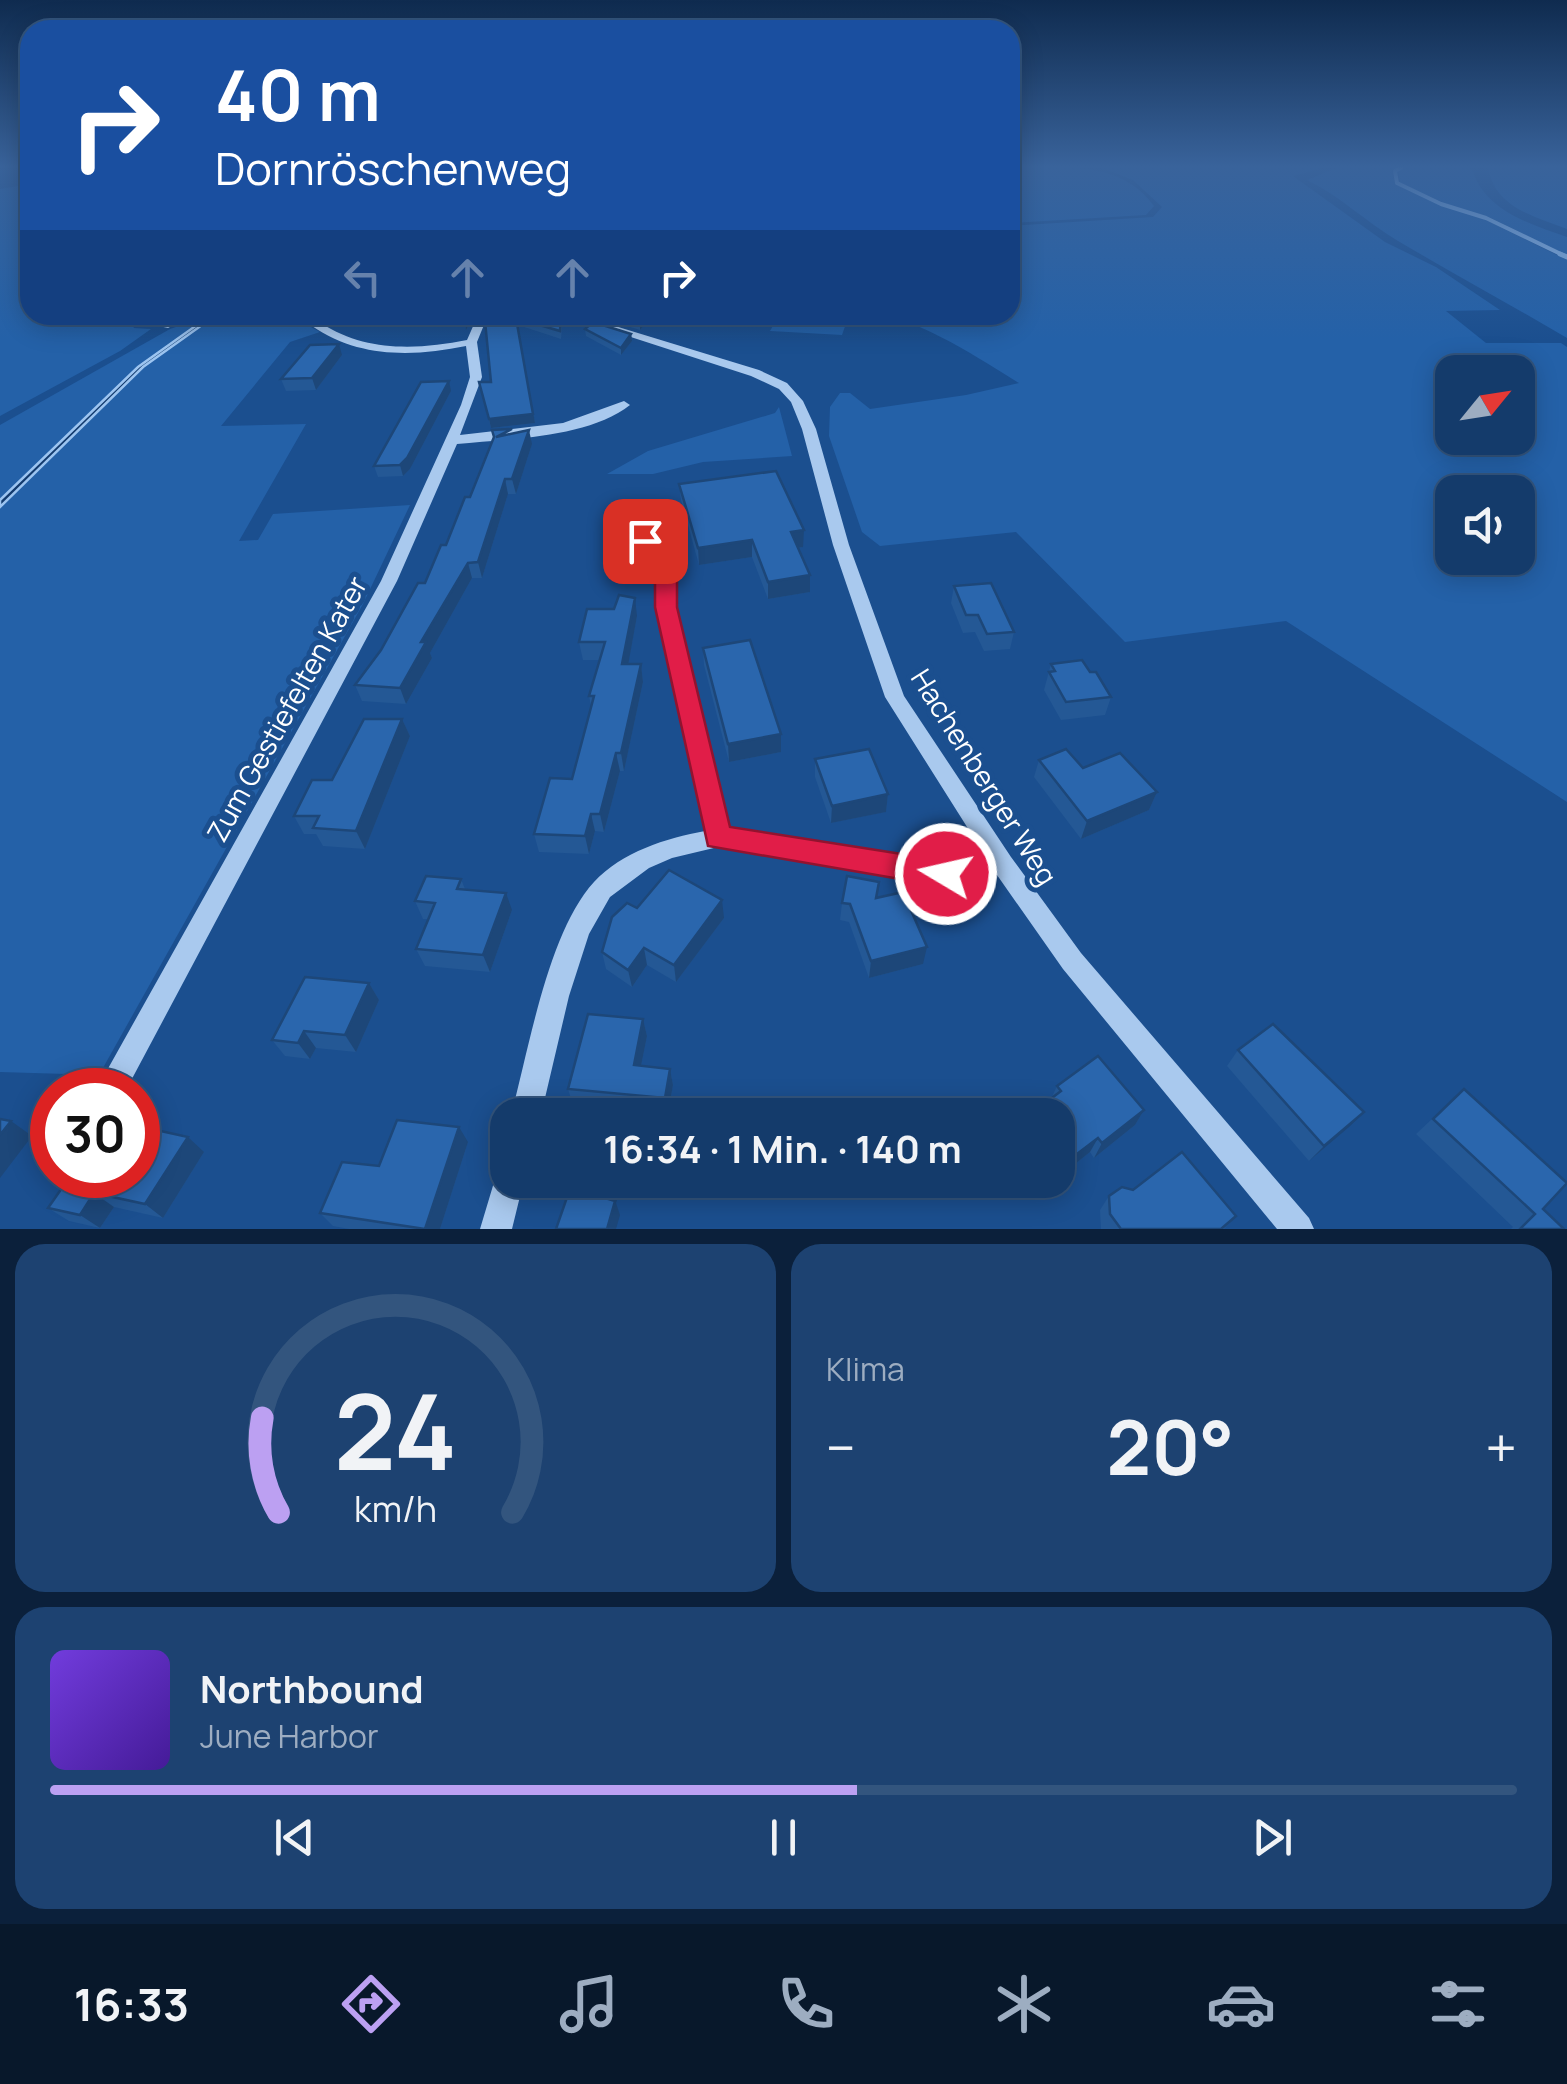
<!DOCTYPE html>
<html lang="de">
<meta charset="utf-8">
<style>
:root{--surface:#143b6b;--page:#1d4271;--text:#f1f3f6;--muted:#9dadc1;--line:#33557e;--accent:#bca0f2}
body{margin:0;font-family:Manrope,sans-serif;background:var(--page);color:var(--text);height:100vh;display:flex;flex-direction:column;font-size:38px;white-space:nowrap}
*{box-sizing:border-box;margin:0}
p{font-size:32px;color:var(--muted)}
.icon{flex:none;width:55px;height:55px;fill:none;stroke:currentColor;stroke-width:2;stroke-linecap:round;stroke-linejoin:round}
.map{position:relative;height:1229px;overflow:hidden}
.drawer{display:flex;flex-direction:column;gap:15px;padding:15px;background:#0b203b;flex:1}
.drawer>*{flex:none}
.guide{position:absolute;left:20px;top:20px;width:1000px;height:305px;border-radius:30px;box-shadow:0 5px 25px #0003,0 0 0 2px var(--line);background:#1a4fa0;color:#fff;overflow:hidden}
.needle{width:65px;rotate:60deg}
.buttons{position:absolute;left:1435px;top:355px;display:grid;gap:20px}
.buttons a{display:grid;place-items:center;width:100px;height:100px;border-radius:20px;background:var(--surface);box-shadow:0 5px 25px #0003,0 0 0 2px var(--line);font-size:50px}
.speed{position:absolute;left:30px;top:1068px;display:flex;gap:20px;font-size:50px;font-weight:700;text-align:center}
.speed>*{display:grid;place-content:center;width:130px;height:130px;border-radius:50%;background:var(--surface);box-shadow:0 5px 25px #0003,0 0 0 2px var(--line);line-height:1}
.speed .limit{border:15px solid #d22;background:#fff;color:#111}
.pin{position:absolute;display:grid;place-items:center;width:85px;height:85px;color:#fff;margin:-42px;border-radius:20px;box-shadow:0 5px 15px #0006}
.me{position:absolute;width:110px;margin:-55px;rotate:279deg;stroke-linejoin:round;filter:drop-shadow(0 0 8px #0008)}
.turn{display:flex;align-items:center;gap:35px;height:210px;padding:0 30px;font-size:45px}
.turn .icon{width:130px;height:130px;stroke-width:2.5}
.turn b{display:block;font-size:70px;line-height:85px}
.lanes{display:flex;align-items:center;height:95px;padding:0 30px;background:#0003;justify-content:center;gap:50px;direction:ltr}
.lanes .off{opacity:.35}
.big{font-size:75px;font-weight:700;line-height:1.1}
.drawer .tile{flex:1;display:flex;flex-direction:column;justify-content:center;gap:15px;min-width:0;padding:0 35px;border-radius:30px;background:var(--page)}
.drawer .dial{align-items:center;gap:0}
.dial svg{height:260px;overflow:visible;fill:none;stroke:var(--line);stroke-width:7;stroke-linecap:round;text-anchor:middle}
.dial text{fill:var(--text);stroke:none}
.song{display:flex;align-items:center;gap:30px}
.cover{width:120px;height:120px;border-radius:15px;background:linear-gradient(135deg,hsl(260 70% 55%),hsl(260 70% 35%))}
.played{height:10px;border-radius:5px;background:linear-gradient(90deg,var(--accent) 55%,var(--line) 55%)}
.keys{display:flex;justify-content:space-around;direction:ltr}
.heat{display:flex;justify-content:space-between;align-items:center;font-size:55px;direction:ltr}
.drawer .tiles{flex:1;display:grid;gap:15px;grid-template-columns:1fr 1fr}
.tile:last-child{grid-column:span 2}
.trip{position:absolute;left:490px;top:1098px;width:585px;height:100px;border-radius:30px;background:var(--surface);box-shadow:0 5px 25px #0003,0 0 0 2px var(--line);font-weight:700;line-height:100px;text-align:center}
.tab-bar{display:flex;height:160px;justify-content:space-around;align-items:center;background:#08182b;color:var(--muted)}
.tab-bar .icon{width:70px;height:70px}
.tab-bar .selected{color:var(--accent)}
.tab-bar b{font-size:45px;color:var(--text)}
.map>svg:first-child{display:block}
.green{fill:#2461a8;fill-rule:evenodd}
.water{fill:#123a6d;stroke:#9cc4f0;stroke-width:2.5}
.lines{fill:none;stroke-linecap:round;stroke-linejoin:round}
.stream-far1{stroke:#9cc4f0;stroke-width:4}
.stream{stroke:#9cc4f0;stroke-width:5}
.minor{fill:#a9c9ee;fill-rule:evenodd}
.wall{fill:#245895}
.shaded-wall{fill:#1d4779}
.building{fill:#2a66ad;stroke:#1d4779;stroke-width:2.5}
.route{fill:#e11d48;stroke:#92132f;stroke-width:2.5}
.labels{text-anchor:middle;stroke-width:10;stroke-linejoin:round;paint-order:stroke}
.street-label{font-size:28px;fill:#fff;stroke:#1b4f8f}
</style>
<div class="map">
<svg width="1567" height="1229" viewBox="0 0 1567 1229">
<rect width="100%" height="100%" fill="#1b4f8f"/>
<g class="green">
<path d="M 1010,168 C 1062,168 1120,159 1154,206 L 1146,215 L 1010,223 Z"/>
<path d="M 1102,168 L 1323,168 L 1293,176 L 1385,242 L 1436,267 L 1500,310 L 1446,311 L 1486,343 L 1561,343 L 1567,347 L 1567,802 L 1286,621 L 1125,642 L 1016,532 L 880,546 L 862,532 L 829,436 L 830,407 L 840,393 L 850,393 L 870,409 L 966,395 L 1019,383 C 983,361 920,319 879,315 L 1010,315 L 1010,226 L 1153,217 L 1162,207 L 1133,180 ZM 1518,372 L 1518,438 L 1452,438 L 1452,372 ZM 1452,492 L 1518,492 L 1518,558 L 1452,558 Z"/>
<path d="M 1336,168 L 1397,168 L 1392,171 L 1395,183 L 1482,218 L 1567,260 L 1567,338 C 1511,305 1454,274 1398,241 C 1366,222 1340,196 1307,180 Z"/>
<path d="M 1404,168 L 1472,168 C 1483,210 1530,224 1567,237 L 1567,255 L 1491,218 L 1444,203 L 1400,183 L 1398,171 Z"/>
<path d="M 1488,168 L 1567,168 L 1567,229 C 1534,217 1495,207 1488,168 Z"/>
<polygon points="30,184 30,315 127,315 134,328 151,329 120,351 0,416 0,189"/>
<polygon points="211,315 138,367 0,500 0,425 170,329"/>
<polygon points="216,315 308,315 311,327 320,332 290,342 221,426 306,424 239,541 258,540 273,514 410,505 363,604 99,1075 0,1072 0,507 143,367"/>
<polygon points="779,315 849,315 842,335 770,331"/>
<polygon points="779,407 792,456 703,462 653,474 607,474 648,451 775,413"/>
</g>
<polygon class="water" points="211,315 216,315 143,367 0,507 0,500 138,367"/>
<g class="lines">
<polyline class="stream-far1" points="1401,168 1395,171 1397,183 1441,204 1486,218 1565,256"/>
<polyline class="stream" points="1560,254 1567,257"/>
<g class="minor">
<polygon points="179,315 193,315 168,328 159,326"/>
<path d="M 310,315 L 320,315 L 321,323 C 365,352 417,350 467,340 L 478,315 L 488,315 L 477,342 L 482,377 L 460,435 L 563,423 L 624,401 L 630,405 C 588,438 508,439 457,444 L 397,581 L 126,1090 L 96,1090 L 381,581 L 461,405 L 470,377 L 466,346 C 413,357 358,358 312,326 Z"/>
<path d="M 563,315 L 579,315 L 759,370 L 787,383 L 803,401 L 816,429 L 849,545 L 904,696 L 1011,857 L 1081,953 L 1309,1218 L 1314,1229 L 1277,1229 L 1063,969 L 997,875 L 946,884 L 718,847 L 672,858 L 649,868 L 610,897 L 589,934 L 569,996 L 541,1115 L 511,1115 C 529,1049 548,932 594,882 C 622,852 666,838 705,831 L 657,607 L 658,563 L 639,544 L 637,541 L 639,538 L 651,538 L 674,562 L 675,607 L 727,830 L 946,864 L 986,857 L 885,697 L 833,545 L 802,429 L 791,402 L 779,389 L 751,376 Z"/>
<polygon points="508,1165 508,1180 524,1180 512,1229 480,1229 498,1169"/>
</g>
</g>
<g class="wall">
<polygon points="356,315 474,315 466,330 465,320"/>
<polygon points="487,315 563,319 561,339 518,325 535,423 491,428 479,382 491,382"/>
<polygon points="604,315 652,315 640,330 605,319"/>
<polygon points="585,329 631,334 632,341 621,355 586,336"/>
<polygon points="342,355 316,390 286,391 281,379"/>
<polygon points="451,391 410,469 403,476 378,477 374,466"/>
<polygon points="513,433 532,444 516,494 508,494 482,578 472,578 430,653 432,658 406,704 362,701 355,685 381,650 425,583 470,497"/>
<polygon points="679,484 803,547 798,548 810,592 768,599 752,557 699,565 681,500"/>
<polygon points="954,586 1014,632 1010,649 984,651 975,632 963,633 951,603"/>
<polygon points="637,616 628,664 641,664 643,682 624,771 620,771 604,832 595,831 589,854 539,852 534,834 572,779 591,706 589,696 600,660 583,660 579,642"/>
<polygon points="703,648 781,752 729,762 704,665"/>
<polygon points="1051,664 1090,672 1111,697 1105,715 1061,720 1044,690"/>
<polygon points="402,719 410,736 365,849 323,846 316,834 304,834 294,816 332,780"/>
<polygon points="815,759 888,794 886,812 831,823 815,777"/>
<polygon points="1039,760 1083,768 1157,792 1149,810 1081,839 1034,777"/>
<polygon points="461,879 465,889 512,910 490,972 425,966 416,949 428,919 423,919 415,901"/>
<polygon points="877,898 923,964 869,978 849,922 840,920 842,903"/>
<polygon points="724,918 676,982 647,965 632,987 606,969 602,952"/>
<polygon points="369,983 379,1000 356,1052 316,1048 310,1059 285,1056 272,1040"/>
<polygon points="643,1019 647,1036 641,1066 670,1069 673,1085 668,1113 573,1105 568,1089"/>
<polygon points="1238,1050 1364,1112 1309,1161 1227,1066"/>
<polygon points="1057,1086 1144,1110 1135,1125 1094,1158 1090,1152 1065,1172 1058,1162 1058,1115 1034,1115 1036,1110 1051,1099"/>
<polygon points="1464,1089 1543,1209 1564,1229 1511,1229 1513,1227 1416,1134"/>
<polygon points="468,1142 440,1229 349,1229 333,1226 320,1213"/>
<polygon points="204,1152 163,1218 114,1207 100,1228 69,1221 48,1208"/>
<polygon points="1109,1196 1236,1216 1224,1229 1101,1229 1100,1210"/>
</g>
<g class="shaded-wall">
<polygon points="468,315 474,315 466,330 465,322"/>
<polygon points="646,315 652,315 640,330 640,323"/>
<polygon points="518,325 535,423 491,428 489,419"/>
<polygon points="631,334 632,341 621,355 621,348"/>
<polygon points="339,344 342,355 316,390 312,378"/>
<polygon points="449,381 451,391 410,469 403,476 400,465"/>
<polygon points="529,430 532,444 516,494 512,479"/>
<polygon points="505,479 508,494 482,578 478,562"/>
<polygon points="804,530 803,547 791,549 791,532"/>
<polygon points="752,540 752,557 699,565 698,548"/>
<polygon points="468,563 472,578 430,653 432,658 406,704 400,688 421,642"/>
<polygon points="810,575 810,592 768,599 768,582"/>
<polygon points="635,598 637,616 625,682 622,664"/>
<polygon points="641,664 643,682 624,771 621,753"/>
<polygon points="402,719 410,736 365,849 356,831"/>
<polygon points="781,734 781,752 729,762 728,744"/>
<polygon points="616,753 620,771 604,832 600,814"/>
<polygon points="1157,792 1149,810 1081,839 1087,821"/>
<polygon points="888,794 886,812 831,823 832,806"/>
<polygon points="591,814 595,831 589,854 585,836"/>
<polygon points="506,893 512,910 490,972 483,955"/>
<polygon points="722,900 724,918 676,982 674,965"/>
<polygon points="927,947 923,964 869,978 871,961"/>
<polygon points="644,948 647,965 632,987 628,970"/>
<polygon points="369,983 379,1000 356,1052 345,1035"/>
<polygon points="643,1019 647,1036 638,1081 634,1065"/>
<polygon points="304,1031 316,1048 310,1059 298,1043"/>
<polygon points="670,1069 673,1085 668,1113 665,1098"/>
<polygon points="1144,1110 1135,1125 1094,1158 1102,1143"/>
<polygon points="1364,1112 1349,1127 1309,1161 1324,1146"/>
<polygon points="11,1121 32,1136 0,1178 0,1135"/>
<polygon points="459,1127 468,1142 440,1229 425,1229"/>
<polygon points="188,1137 204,1152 163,1218 145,1204"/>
<polygon points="1098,1138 1090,1152 1065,1172 1073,1157"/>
<polygon points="614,1180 623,1180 616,1203 620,1215 616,1229 607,1229 608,1199"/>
<polygon points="94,1193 114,1207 100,1228 80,1215"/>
</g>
<g class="building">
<polygon points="487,315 561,315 560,331 516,318 533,414 489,419 479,382 491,382 485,321"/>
<polygon points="613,315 646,315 640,323"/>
<polygon points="593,322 631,334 621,348 585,329"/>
<polygon points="339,344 312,378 281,379 310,345"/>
<polygon points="449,381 407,458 400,465 374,466 421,382"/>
<polygon points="512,429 496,437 529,430 512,479 505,479 478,562 468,563 421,642 426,642 400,688 355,685 381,650 418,583 425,583 441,545 446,545 465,497 470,497 494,437 492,430"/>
<polygon points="776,471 804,530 791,532 810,575 768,582 752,540 698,548 679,484"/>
<polygon points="991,583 1014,632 987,634 978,615 966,615 954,586"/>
<polygon points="619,595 635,598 622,664 641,664 621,753 616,753 600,814 591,814 585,836 534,834 550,778 572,779 594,696 589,696 605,642 579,642 587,609 614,609"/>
<polygon points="750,640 781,734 728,744 703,648"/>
<polygon points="1082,660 1090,672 1096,672 1111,697 1066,702 1049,672 1055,671 1051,664"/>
<polygon points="364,719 402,719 356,831 313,828 319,816 294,816 312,780 332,780"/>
<polygon points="869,749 888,794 832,806 815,759"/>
<polygon points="1066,749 1083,768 1120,753 1157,792 1087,821 1039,760"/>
<polygon points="669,870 722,900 674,965 644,948 628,970 602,952 612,917 627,903 637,908"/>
<polygon points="426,876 461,879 457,889 506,893 483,955 416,949 435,903 415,901"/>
<polygon points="847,876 879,882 876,898 903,892 927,947 871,961 850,904 842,903"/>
<polygon points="305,977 369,983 345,1035 304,1031 298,1043 272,1040"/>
<polygon points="588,1014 643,1019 634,1065 670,1069 665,1098 568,1089"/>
<polygon points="1273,1024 1364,1112 1324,1146 1238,1050"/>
<polygon points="1098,1056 1144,1110 1102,1143 1098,1138 1073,1157 1058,1138 1058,1115 1040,1115 1036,1110 1061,1091 1057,1086"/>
<polygon points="1464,1089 1567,1183 1543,1209 1564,1229 1520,1229 1535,1214 1433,1119"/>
<polygon points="0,1119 11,1121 0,1135"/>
<polygon points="397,1120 459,1127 425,1229 320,1213 342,1162 379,1166"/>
<polygon points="138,1126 188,1137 145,1204 94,1193 80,1215 48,1208 71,1175 138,1175"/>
<polygon points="1182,1152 1236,1216 1221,1229 1121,1229 1110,1214 1109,1196 1122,1187 1133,1190"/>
<polygon points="573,1180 614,1180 608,1199 615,1201 607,1229 556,1229"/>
</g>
<linearGradient id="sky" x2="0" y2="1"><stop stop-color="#0f2b4f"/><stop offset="0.49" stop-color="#39639b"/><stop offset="1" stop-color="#39639b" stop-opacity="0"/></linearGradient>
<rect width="1567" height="340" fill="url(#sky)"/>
<polygon class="route" points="645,535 653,537 677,562 677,607 730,827 946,861 957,864 962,874 957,883 946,887 708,846 655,607 655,564 635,541"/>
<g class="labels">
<g class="street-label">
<text transform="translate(287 709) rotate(-61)" y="10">Zum Gestiefelten Kater</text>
<text transform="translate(984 777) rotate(58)" y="10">Hachenberger Weg</text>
</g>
</g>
</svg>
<div class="buttons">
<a><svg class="needle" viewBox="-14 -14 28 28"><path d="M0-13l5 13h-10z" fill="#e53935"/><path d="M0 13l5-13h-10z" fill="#9dadc1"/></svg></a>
<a><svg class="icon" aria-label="sound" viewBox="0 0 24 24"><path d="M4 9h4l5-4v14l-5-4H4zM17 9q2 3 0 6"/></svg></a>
</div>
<div class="speed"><div class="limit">30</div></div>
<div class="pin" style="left:645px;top:541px;background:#d93025"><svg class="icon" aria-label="arrive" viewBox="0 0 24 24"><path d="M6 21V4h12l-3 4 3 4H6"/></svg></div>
<svg class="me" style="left:946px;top:874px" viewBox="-20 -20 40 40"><circle r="17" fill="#e11d48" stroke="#fff" stroke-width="3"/><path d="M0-11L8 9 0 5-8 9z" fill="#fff"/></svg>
<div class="trip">16:34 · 1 Min. · 140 m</div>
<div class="guide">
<div class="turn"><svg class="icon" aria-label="right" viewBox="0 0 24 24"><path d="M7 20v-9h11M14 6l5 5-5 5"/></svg><div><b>40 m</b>Dornröschenweg</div></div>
<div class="lanes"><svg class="icon off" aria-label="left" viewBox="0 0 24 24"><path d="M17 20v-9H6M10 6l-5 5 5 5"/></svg><svg class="icon off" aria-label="ahead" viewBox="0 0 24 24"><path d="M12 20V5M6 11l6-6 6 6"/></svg><svg class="icon off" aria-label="ahead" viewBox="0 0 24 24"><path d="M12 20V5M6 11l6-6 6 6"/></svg><svg class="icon" aria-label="right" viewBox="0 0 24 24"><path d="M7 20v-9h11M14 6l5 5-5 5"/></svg></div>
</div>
</div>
<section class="drawer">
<div class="tiles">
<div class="tile dial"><svg viewBox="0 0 100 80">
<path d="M14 69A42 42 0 1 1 86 69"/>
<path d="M14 69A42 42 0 0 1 9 40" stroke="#bca0f2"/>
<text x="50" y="56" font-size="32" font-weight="700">24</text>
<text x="50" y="72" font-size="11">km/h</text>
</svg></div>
<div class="tile"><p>Klima</p>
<div class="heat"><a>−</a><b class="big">20°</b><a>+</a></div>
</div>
<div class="tile">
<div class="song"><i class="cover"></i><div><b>Northbound</b><p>June Harbor</p></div></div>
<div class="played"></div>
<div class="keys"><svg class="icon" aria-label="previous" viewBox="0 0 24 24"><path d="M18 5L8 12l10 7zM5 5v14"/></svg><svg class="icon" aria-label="pause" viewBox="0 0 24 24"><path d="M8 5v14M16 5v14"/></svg><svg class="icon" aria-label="next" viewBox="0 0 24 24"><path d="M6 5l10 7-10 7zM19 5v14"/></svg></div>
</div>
</div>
</section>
<nav class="tab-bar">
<b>16:33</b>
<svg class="icon selected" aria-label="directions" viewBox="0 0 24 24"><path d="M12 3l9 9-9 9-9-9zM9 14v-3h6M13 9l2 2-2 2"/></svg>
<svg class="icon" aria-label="music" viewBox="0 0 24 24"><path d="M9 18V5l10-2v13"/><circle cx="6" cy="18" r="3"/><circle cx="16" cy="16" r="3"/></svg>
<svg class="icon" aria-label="phone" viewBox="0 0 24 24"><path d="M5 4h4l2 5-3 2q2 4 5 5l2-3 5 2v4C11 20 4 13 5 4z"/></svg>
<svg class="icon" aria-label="climate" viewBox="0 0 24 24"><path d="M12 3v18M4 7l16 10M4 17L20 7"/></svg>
<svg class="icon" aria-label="car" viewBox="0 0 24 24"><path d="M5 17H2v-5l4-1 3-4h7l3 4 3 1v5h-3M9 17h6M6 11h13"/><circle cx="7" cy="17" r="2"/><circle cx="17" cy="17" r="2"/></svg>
<svg class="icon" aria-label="filters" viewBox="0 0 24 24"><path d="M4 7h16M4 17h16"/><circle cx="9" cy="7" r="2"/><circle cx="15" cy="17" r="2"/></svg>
</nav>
